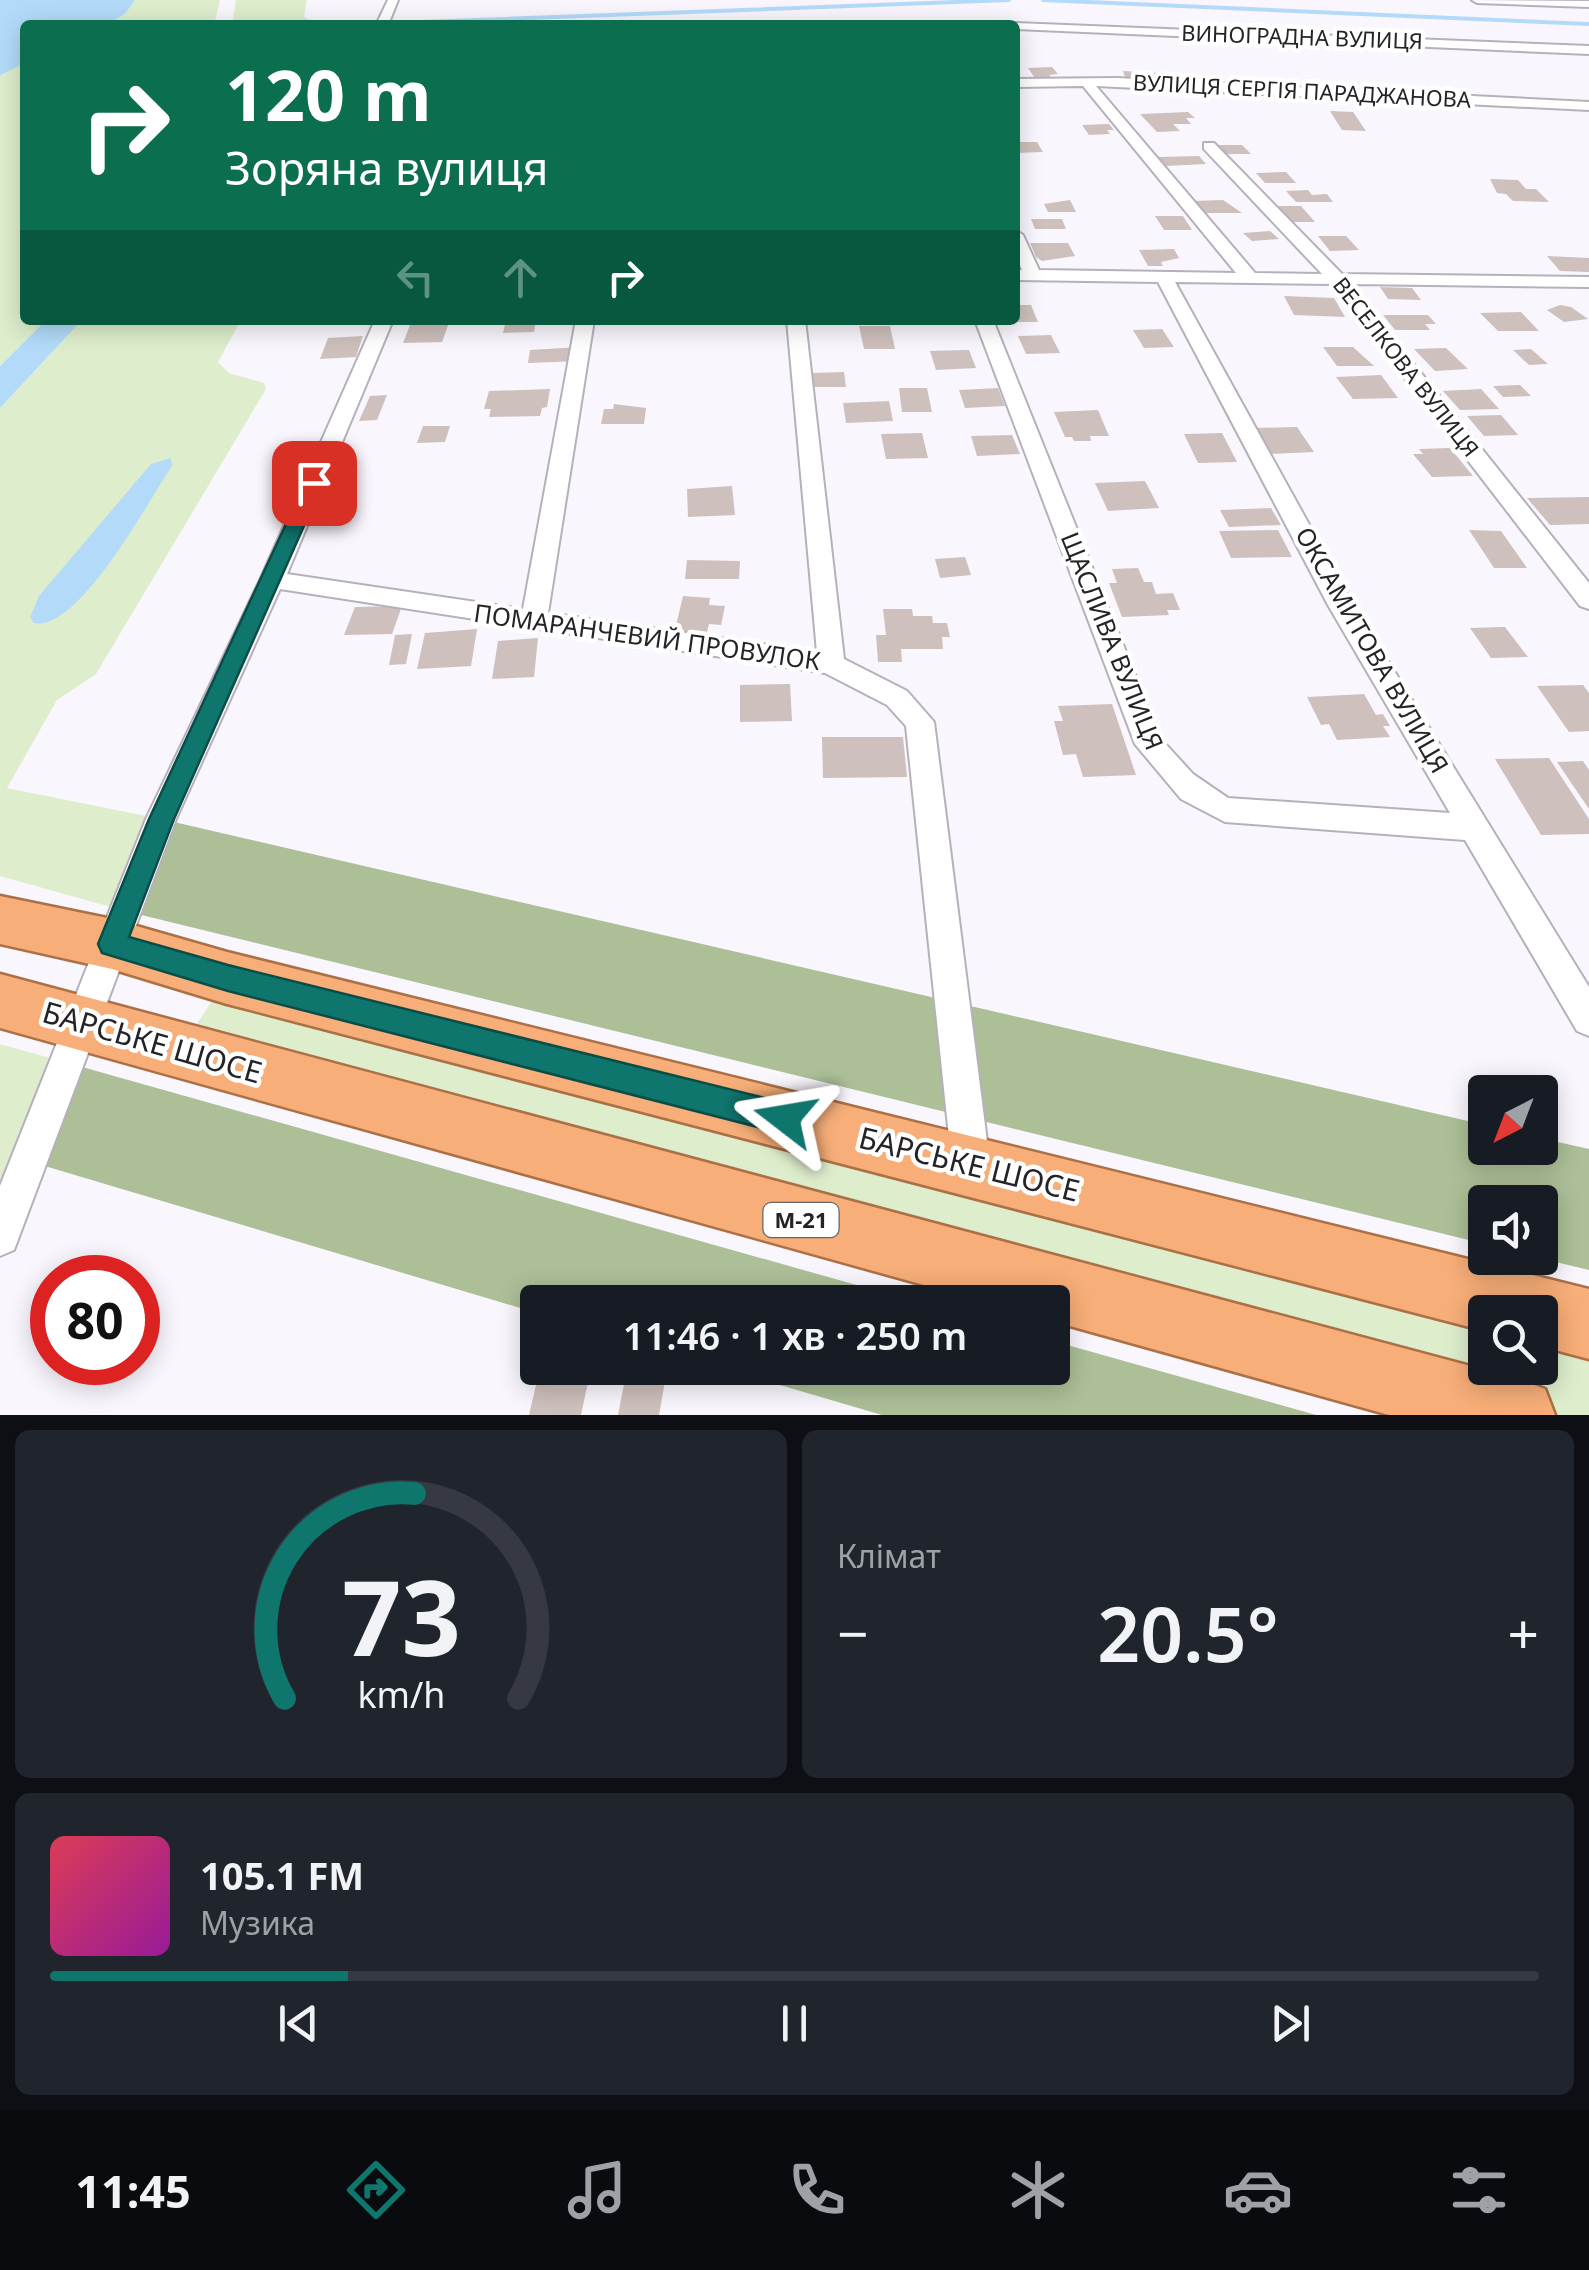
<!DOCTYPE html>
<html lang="uk">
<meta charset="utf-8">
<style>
:root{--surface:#171b24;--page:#20242c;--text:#f1f3f6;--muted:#9ea1a6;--line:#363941;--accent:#0f766e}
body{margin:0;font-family:"Noto Sans",sans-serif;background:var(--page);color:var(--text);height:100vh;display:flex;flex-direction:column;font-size:38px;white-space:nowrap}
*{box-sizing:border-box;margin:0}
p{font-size:32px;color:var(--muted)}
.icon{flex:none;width:55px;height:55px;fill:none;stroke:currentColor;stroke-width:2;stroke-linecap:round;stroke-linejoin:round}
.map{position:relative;height:1415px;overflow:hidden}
.panel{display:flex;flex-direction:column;gap:15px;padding:15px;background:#0d0f14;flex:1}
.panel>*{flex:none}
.hud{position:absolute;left:20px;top:20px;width:1000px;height:305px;border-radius:10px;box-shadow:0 5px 25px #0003;background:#0b6e4f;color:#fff;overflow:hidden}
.needle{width:65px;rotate:222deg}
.fabs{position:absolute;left:1468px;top:1075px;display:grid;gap:20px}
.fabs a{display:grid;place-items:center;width:90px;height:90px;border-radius:10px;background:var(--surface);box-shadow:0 5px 25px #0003;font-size:50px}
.speed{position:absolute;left:30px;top:1255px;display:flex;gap:20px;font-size:50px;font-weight:700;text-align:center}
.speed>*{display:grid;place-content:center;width:130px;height:130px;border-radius:50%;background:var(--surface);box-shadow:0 5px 25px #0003;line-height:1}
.speed .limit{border:15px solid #d22;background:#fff;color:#111}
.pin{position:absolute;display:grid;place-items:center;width:85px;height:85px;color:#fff;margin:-42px;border-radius:20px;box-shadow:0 5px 15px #0006}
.me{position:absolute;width:110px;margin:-55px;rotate:284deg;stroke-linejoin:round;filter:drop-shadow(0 0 8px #0008)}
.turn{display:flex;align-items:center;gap:35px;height:210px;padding:0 40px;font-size:45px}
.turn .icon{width:130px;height:130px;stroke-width:2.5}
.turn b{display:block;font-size:70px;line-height:85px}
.lanes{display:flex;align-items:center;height:95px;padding:0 40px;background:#0003;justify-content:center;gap:50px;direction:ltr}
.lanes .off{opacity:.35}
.big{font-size:75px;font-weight:600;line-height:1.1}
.panel .tile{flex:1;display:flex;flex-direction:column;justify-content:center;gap:15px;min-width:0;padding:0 35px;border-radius:15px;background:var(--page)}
.panel .dial{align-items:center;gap:0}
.dial svg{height:260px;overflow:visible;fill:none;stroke:var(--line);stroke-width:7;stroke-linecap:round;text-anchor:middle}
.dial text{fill:var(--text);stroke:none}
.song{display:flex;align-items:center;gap:30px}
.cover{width:120px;height:120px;border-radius:15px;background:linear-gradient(135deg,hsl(350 70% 55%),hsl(300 70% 35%))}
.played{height:10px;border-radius:5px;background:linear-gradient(90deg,var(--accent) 20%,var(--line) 20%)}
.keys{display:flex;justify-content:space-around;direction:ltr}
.heat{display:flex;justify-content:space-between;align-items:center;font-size:55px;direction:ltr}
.panel .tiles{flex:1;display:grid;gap:15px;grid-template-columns:1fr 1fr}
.tile:last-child{grid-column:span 2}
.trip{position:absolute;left:520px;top:1285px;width:550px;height:100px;border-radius:10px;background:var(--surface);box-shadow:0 5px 25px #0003;font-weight:600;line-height:100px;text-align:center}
.menu{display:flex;height:160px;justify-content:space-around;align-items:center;background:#090b0e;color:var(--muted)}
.menu .icon{width:70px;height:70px}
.menu .active{color:var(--accent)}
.menu b{font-size:45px;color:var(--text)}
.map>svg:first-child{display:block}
.green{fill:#deeecc;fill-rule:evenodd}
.forest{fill:#acbf97}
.water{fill:#b3dbf9}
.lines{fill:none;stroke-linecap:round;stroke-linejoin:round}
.stream{stroke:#b3dbf9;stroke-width:4}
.building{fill:#cec0bc}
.minor-casing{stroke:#b6b0bc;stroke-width:4}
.trunk-casing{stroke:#ac7046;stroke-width:5}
.minor{fill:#fff;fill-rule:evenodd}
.trunk{fill:#f7ae78;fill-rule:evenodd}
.route{fill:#0f766e;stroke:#0a4d48;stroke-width:2.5}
.labels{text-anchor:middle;stroke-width:9;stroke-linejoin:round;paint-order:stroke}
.far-street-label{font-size:22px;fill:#252327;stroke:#fff}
.shield{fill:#fff;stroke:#666568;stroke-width:2.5}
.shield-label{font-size:22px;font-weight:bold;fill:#252327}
.street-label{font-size:25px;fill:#252327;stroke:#fff}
.near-street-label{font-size:30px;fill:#252327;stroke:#fff}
</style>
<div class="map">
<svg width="1589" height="1415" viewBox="0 0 1589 1415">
<rect width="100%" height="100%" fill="#faf6fd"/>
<g class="green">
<polygon points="135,0 220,0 214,25 106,25 125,14"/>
<polygon points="236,0 307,0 304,16 307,19 343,25 232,25"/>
<polygon points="25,61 25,320 46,320 0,366 0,72"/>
<polygon points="82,320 241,320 218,362 229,373 264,383 266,389 96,674 57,700 7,788 161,819 125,911 0,876 0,408"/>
<path d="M 227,978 L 1589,1323 L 1589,1415 L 1524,1415 L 179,1051 ZM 1485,1312 L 1540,1312 L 1540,1368 L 1485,1368 Z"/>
<polygon points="0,1044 68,1063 0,1236"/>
</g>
<g class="forest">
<polygon points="161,819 1485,1125 1485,1148 1540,1148 1540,1138 1589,1149 1589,1270 1539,1258 1540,1202 1485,1202 1485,1244 125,911"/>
<polygon points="68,1063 917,1302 538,1302 537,1313 28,1161"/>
<polygon points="1053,1341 1316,1415 882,1415 722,1368 1052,1368"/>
</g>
<g class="water">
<polygon points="0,0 135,0 125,14 106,25 25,25 25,61 0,72"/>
<polygon points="46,320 82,320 0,408 0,366"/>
<path d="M 171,458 L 172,466 C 148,501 79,632 34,623 L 30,617 L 39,596 L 151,464 Z"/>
</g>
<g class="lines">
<g class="stream">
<polyline points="1043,0 1589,24"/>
<polyline points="394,23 1009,0"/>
<polyline points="351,25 359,25"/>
<polyline points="0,73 25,61"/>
</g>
</g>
<g class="building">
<polygon points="1052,67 1058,74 1049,75 1051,77 1035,78 1028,68"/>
<polygon points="1123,71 1159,73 1161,80 1125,77"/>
<polygon points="1330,111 1353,112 1366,131 1342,130"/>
<polygon points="1188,112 1195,118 1186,118 1191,124 1173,124 1180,131 1157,132 1140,114"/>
<polygon points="1109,124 1114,130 1107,130 1110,134 1089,135 1082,125"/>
<polygon points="1015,142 1037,142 1043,152 1015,153"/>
<polygon points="1217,145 1242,145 1251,154 1225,154"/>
<polygon points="1199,156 1206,164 1165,166 1158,157"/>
<polygon points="1286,172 1296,183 1265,183 1256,173"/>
<polygon points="1490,179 1518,180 1526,189 1536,189 1549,202 1513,201 1506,194 1497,193"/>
<polygon points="1308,190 1312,195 1327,194 1333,202 1296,202 1286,191"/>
<polygon points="1070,200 1076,212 1048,212 1044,204"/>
<polygon points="1223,200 1242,213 1202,213 1192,201"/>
<polygon points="1274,206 1301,206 1315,222 1293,222"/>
<polygon points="1155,216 1183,216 1192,230 1164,230"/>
<polygon points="1031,219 1062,219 1066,229 1035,229"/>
<polygon points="1270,231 1279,239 1252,241 1243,233"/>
<polygon points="1318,236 1346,236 1359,250 1330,251"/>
<polygon points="1030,243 1068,243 1075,256 1042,261 1036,257"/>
<polygon points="1174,249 1179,258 1161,262 1163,266 1148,266 1139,250"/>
<polygon points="1547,256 1589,258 1589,272 1560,271"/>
<polygon points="1380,287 1412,288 1421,300 1388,299"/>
<polygon points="1284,296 1334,298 1345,317 1294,315"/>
<polygon points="1015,305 1031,305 1038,322 1015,322"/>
<polygon points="1560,305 1571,307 1588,319 1564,322 1547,310"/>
<polygon points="1521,312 1539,331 1498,331 1480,313"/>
<polygon points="1383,315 1428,315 1436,324 1425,324 1430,330 1395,330"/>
<polygon points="412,320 450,320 442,342 403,343"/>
<polygon points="506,320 536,320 534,332 503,333"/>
<polygon points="859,326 890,326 895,349 864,349"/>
<polygon points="1162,329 1174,347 1144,348 1133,330"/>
<polygon points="1051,335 1060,353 1026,354 1018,336"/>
<polygon points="363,336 356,357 320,359 328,338"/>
<polygon points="580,347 579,361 528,363 530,350"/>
<polygon points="1323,347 1353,347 1374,366 1337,366"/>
<polygon points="1446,348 1468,369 1435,371 1414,349"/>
<polygon points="1531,349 1548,364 1529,365 1513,350"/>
<polygon points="969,350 976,368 936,370 930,351"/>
<polygon points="844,372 846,387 813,387 812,373"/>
<polygon points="1381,375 1398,398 1353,399 1336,377"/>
<polygon points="1520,385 1531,396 1503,397 1493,386"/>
<polygon points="899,388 927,388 932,412 902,412"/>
<polygon points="998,388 1005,406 965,408 959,390"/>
<polygon points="550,389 547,407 542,408 540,416 489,417 491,409 484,409 489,391"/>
<polygon points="1481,389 1499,409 1460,410 1443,391"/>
<polygon points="387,395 377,420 359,421 370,396"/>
<polygon points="889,401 893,421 846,423 843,403"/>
<polygon points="614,404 646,408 644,424 601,424 604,409 613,409"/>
<polygon points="1098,410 1109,436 1090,436 1091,441 1074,441 1072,437 1065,437 1054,412"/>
<polygon points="1501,415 1518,435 1484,436 1467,416"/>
<polygon points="423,426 450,426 445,442 417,443"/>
<polygon points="1297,427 1314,452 1270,454 1254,428"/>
<polygon points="922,433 928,458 886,459 881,434"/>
<polygon points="1222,433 1237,462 1198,463 1184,434"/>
<polygon points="1012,435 1020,454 977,456 971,436"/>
<polygon points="1450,448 1473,476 1432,477 1413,454 1423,454 1419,449"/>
<polygon points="1145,481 1159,508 1108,511 1095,483"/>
<polygon points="732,486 735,515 688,517 687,489"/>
<polygon points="1589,497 1589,524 1550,525 1527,498"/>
<polygon points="1271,508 1281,525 1229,527 1220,510"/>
<polygon points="1278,530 1292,557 1231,558 1219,531"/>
<polygon points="1469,530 1501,531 1527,568 1494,568"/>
<polygon points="965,557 971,575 940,578 935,559"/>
<polygon points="687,560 740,561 739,579 685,579"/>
<polygon points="1138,568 1144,582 1152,582 1156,594 1173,593 1180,610 1167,610 1169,615 1122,617 1109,583 1117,583 1112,569"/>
<polygon points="683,596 710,598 709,605 725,606 721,625 709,624 706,636 674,634"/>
<polygon points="402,606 392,634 344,635 355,607"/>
<polygon points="883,609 912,609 913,616 932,616 933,623 947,623 950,637 942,637 943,649 901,649 902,662 878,662 876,635 886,635"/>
<polygon points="1505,627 1528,657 1491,658 1470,628"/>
<polygon points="477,629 471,666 417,669 425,633"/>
<polygon points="412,634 406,664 389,665 395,635"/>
<polygon points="538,638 534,677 492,679 498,641"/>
<polygon points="790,684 792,721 740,722 740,685"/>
<polygon points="1583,685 1589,693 1589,731 1569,732 1537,686"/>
<polygon points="1364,694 1376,715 1383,714 1390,726 1383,726 1390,737 1337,740 1329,724 1321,725 1307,697"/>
<polygon points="1112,704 1136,775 1083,777 1076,754 1063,755 1054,721 1063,721 1058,706"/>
<polygon points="822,737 903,737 907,777 823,778"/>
<polygon points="1549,758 1589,819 1589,834 1541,835 1495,759"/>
<polygon points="1583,761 1589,770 1589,809 1557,762"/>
<polygon points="540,1368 591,1368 581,1415 529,1415"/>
<polygon points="626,1374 665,1381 659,1415 618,1415"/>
</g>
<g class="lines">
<defs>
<g id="minor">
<polygon points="388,0 398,0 388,25 376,25"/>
<polygon points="1472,0 1589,1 1589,7 1477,3"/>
<polygon points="1015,23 1589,46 1589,54 1015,29 1015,25 1010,25"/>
<polygon points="1117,78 1589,102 1589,110 1096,86 1255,273 1322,274 1204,149 1204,143 1214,143 1342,274 1589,277 1589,287 1350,284 1589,583 1589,609 1580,606 1332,284 1175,282 1353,604 1589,987 1589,1036 1577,1031 1465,840 1225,822 1181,799 1135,744 975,320 993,320 1161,739 1193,774 1228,798 1450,813 1328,605 1158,282 1015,280 1015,270 1022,270 1015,253 1015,230 1023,235 1039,270 1236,273 1083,86 1015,87 1015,79"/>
<polygon points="375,320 393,320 287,574 523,609 576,320 594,320 548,613 817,652 787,320 805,320 844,659 907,691 934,722 990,1165 985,1179 971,1184 957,1179 952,1165 906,726 887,705 825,673 280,589 176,819 14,1250 0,1256 0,1186 146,819 260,580"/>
</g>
<g id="trunk">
<polygon points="0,896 112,919 227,952 1589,1289 1589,1359 1540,1346 1540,1312 1485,1312 1485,1331 227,1004 112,969 0,944"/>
<polygon points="0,974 1519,1379 1545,1389 1555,1415 1389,1415 1052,1321 1052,1302 985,1302 0,1028"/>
</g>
</defs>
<use href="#minor" class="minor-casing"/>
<use href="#trunk" class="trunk-casing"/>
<use href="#minor" class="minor"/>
<use href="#trunk" class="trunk"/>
</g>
<polygon class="route" points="314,477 323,483 174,819 129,937 228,965 785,1103 796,1107 801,1118 796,1129 785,1134 228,991 102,953 98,944 149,819 305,483"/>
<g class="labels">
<g class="far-street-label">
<text transform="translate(1302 37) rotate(2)" y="8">ВИНОГРАДНА ВУЛИЦЯ</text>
<text transform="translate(1302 91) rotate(3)" y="8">ВУЛИЦЯ СЕРГІЯ ПАРАДЖАНОВА</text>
<text transform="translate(1406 367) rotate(52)" y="8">ВЕСЕЛКОВА ВУЛИЦЯ</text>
</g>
<rect class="shield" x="763.5" y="1203" width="75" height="34" rx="8"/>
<g class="shield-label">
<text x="801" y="1228">М-21</text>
</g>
<g class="street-label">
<text transform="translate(647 637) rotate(8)" y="9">ПОМАРАНЧЕВИЙ ПРОВУЛОК</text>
<text transform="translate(1112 641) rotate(68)" y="9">ЩАСЛИВА ВУЛИЦЯ</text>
<text transform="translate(1372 650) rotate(60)" y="9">ОКСАМИТОВА ВУЛИЦЯ</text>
</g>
<g class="near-street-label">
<text transform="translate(152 1043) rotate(16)" y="10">БАРСЬКЕ ШОСЕ</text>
<text transform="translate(969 1165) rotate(14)" y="10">БАРСЬКЕ ШОСЕ</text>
</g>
</g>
</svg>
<div class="fabs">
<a><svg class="needle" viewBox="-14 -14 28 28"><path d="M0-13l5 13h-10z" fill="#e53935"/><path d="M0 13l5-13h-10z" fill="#9ea1a6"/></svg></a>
<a><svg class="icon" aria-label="sound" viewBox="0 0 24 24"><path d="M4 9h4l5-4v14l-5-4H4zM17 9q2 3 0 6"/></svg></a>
<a><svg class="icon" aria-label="search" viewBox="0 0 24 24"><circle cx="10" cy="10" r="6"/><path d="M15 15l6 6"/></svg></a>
</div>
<div class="speed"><div class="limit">80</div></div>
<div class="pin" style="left:314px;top:483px;background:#d93025"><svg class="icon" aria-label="arrive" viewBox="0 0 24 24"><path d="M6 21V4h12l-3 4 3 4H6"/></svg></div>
<svg class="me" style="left:785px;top:1118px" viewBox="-20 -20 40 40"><path d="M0-17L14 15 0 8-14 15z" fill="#0f766e" stroke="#fff" stroke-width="4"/></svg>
<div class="trip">11:46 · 1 хв · 250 m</div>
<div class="hud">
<div class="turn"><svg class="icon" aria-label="right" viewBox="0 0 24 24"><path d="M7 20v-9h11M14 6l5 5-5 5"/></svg><div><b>120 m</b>Зоряна вулиця</div></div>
<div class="lanes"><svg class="icon off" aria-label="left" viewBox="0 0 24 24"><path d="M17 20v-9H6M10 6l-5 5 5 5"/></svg><svg class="icon off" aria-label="ahead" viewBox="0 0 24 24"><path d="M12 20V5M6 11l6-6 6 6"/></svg><svg class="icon" aria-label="right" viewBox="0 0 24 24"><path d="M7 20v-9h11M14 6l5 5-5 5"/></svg></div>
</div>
</div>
<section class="panel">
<div class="tiles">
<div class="tile dial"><svg viewBox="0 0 100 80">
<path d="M14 69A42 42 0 1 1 86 69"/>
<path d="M14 69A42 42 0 0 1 54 6" stroke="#0f766e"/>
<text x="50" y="56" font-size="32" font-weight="700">73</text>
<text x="50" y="72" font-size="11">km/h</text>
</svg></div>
<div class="tile"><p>Клімат</p>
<div class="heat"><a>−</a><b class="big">20.5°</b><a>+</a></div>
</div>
<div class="tile">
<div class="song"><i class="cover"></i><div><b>105.1 FM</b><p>Музика</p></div></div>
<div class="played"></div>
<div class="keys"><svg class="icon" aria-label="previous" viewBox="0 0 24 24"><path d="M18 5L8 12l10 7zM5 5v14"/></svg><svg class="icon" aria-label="pause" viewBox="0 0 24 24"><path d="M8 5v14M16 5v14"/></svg><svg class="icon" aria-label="next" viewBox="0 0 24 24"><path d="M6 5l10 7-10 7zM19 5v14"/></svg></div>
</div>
</div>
</section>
<nav class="menu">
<b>11:45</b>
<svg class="icon active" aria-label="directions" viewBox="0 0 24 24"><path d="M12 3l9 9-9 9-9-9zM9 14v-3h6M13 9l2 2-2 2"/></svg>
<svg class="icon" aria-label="music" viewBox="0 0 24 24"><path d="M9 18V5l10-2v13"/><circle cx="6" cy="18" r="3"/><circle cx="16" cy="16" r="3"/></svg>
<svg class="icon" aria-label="phone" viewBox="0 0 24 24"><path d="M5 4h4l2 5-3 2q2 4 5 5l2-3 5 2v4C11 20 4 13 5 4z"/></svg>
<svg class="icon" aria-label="climate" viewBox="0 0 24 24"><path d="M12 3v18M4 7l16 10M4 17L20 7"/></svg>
<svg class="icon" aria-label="car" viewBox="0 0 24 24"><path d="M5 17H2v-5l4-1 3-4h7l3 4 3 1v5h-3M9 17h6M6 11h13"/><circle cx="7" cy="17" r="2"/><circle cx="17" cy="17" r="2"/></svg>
<svg class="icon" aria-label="filters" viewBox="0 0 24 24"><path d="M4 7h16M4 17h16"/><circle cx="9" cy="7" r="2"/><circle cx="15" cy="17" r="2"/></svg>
</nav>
